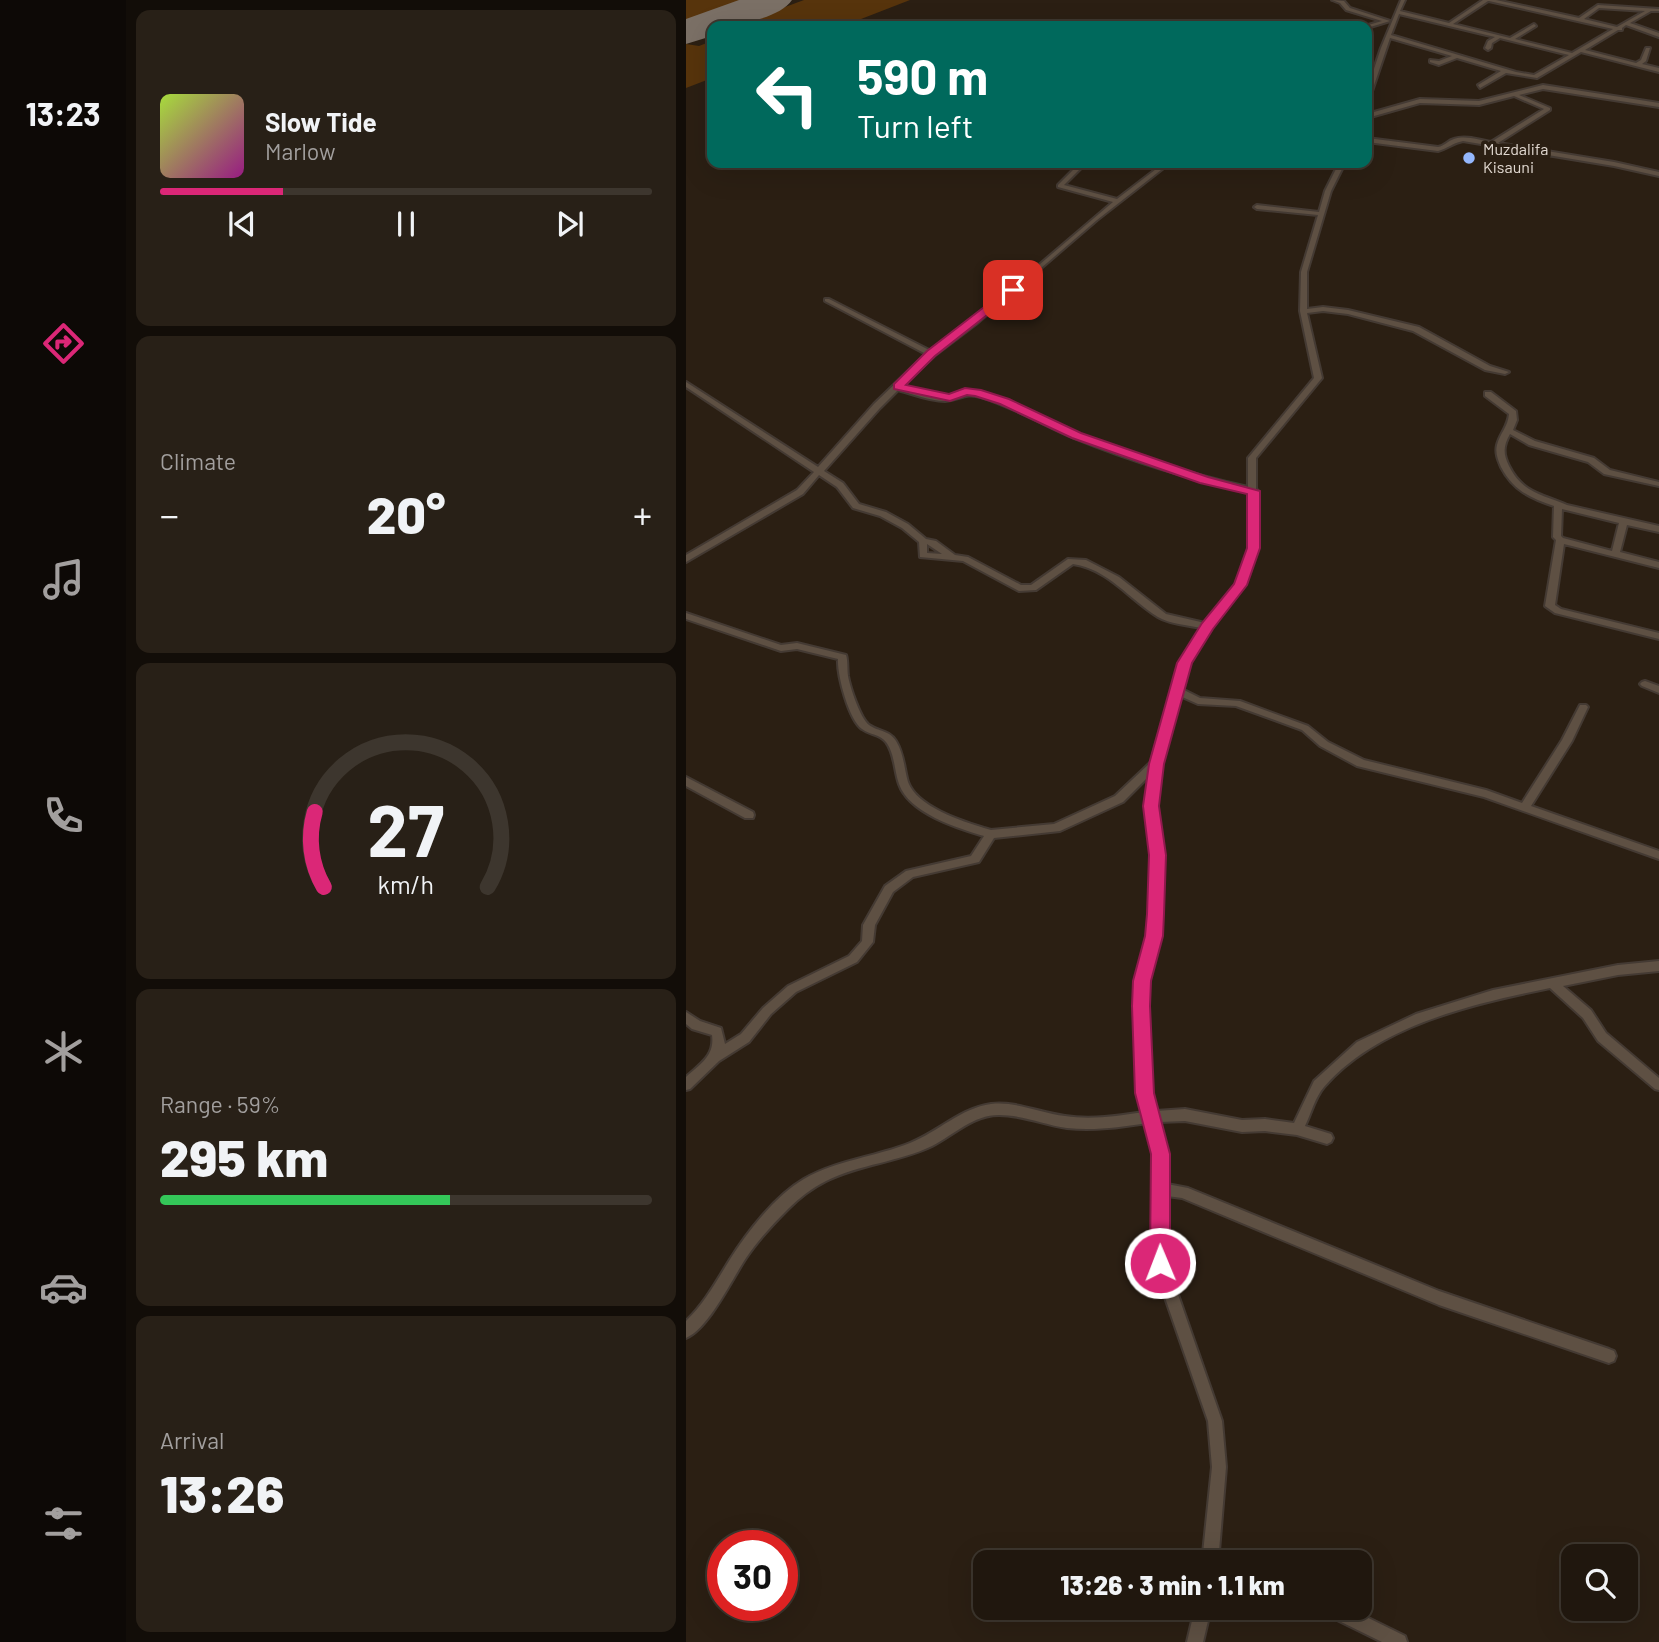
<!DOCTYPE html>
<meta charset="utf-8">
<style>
:root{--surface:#20170e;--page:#282017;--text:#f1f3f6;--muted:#a29f9e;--line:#3d362e;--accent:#db2777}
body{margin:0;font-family:Barlow,sans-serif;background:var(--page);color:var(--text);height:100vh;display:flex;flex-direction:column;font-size:26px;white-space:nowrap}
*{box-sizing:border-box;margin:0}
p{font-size:23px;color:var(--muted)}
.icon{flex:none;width:38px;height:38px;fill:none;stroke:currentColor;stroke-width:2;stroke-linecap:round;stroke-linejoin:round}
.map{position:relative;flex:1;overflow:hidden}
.panel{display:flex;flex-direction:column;gap:10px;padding:10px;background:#120d08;width:560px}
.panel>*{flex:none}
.top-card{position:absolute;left:21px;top:21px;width:665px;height:147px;border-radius:14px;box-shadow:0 7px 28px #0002,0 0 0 2px var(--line);background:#00695c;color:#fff;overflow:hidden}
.fabs{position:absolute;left:875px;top:1544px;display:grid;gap:14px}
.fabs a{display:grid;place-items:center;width:77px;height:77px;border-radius:14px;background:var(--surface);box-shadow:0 7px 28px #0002,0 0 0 2px var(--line);font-size:35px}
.speed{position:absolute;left:21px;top:1530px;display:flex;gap:14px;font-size:35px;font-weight:700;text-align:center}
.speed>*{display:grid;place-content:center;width:91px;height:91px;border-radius:50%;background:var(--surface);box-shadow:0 7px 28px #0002,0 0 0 2px var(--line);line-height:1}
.speed .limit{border:10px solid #d22;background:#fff;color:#111}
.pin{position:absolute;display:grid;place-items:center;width:60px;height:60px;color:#fff;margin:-30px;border-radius:14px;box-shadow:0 4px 10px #0006}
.me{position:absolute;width:77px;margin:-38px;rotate:359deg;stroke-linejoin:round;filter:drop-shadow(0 0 5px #0008)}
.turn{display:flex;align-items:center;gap:24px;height:147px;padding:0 35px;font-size:32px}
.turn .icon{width:91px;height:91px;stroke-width:2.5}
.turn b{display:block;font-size:49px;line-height:60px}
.big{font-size:52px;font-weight:800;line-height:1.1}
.panel .tile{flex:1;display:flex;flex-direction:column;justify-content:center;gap:10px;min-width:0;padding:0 24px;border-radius:14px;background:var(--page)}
.panel .dial{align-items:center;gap:0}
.dial svg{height:182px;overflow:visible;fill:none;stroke:var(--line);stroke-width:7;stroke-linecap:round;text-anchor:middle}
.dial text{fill:var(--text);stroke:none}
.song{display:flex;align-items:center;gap:21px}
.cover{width:84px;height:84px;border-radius:10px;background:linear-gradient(135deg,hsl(80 70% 55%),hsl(310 70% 35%))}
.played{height:7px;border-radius:4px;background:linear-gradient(90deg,var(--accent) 25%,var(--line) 25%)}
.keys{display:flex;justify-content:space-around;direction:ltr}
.heat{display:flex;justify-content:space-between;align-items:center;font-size:38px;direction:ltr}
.charge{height:10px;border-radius:5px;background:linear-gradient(90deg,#34c759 59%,var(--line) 0)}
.trip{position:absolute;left:287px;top:1550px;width:399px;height:70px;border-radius:14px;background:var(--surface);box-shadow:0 7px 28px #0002,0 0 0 2px var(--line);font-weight:800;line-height:70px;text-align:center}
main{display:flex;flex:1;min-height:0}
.tab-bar{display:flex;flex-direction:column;width:126px;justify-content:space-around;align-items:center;background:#0d0906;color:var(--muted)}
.tab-bar .icon{width:49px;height:49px}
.tab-bar .selected{color:var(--accent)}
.tab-bar b{font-size:32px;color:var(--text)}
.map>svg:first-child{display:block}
.green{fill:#57340c}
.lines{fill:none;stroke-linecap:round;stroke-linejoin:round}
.runway{fill:#7b7066;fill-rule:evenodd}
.minor-casing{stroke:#443a33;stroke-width:4}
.minor{fill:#5e5043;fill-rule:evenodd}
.route{fill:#db2777;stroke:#8e194d;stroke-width:2}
.poi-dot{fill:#94b7fd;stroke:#2b1f13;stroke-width:2.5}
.labels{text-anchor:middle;stroke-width:7;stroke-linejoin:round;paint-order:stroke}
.far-poi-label{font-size:16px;fill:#e1d8d0;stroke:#2b1f13;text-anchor:start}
</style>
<main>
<nav class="tab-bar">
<b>13:23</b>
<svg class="icon selected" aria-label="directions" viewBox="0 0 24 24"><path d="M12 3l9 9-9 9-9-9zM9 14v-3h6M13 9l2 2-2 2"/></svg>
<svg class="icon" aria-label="music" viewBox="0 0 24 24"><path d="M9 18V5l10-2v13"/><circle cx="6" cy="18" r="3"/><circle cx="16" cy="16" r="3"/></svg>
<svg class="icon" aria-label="phone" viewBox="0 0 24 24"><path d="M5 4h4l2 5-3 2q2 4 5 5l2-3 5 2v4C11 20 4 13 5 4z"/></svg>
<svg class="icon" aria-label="climate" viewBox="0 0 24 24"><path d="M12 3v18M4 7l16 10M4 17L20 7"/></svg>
<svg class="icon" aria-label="car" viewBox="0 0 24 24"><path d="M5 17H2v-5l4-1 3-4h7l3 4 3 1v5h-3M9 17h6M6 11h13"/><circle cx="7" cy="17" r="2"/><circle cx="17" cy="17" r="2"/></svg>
<svg class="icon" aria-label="filters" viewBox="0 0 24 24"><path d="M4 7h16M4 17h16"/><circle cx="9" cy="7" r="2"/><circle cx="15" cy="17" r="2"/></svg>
</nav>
<section class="panel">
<div class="tile">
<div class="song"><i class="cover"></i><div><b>Slow Tide</b><p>Marlow</p></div></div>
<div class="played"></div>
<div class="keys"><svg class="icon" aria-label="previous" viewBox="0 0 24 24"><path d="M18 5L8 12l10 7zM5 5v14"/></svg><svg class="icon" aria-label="pause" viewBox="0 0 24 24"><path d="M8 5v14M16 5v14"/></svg><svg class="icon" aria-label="next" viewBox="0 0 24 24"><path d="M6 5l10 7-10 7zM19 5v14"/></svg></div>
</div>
<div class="tile"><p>Climate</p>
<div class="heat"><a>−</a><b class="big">20°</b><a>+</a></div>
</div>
<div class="tile dial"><svg viewBox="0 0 100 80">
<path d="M14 69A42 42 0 1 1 86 69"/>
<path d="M14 69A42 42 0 0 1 10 36" stroke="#db2777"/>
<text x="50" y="56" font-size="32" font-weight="700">27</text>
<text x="50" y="72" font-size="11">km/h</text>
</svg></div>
<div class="tile"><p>Range · 59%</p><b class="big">295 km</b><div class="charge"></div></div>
<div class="tile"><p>Arrival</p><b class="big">13:26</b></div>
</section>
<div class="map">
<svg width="973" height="1642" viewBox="0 0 973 1642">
<rect width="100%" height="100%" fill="#2b1f13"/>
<g class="green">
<polygon points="0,0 56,0 0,20"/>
<polygon points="118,0 224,0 157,26 62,26 64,20"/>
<polygon points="26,41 26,78 0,88 0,44 13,46"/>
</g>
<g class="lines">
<path class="runway" d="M 53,0 L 106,0 C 93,19 49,26 26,26 L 26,36 L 0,44 L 0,19 Z"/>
<defs>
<g id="minor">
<polygon points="646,0 658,1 664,8 704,21 681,28 679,26 696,21 660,10 654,3"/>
<path d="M 715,0 L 719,0 L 714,11 L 763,23 L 797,0 L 810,0 L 893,18 L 912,5 L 973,9 L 973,11 L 965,11 L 944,23 L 973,33 L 973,37 L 940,25 L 936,28 L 936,30 L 932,30 L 899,50 L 950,63 L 955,60 L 960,48 L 964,48 L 960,61 L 956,64 L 973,68 L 973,72 L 895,52 L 851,78 L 820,73 L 794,88 L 792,85 L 815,71 L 771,58 L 753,65 L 744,62 L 744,60 L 753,61 L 766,56 L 704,38 L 684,97 L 681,99 L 681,90 L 695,48 ZM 802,1 L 803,1 L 927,29 L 886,53 L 829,39 L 850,26 L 848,24 L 824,38 L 767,24 ZM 913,8 L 959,11 L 931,27 L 898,19 ZM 713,14 L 809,37 L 802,41 L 799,48 L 802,50 L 805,48 L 806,43 L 814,38 L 883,55 L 848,75 L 830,72 L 705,35 Z"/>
<path d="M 857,85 L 973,103 L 973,107 L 857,89 L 833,95 L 864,108 L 864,110 L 812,143 L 928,162 L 973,172 L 973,176 L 928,166 L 777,141 C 766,143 763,148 752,151 L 681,142 L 681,138 L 752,147 C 759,146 761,141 768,139 C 779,135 794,140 805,142 L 858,109 L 828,96 L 793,105 L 734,103 L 681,118 L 681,114 L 734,99 L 793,101 Z"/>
<path d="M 394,163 L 400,163 L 378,185 L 431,199 L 478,163 L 484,163 L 411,220 L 290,324 L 248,356 L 216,386 C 229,390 244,396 258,396 C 276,396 276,386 299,393 C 332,403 361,421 393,434 C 448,457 505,474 562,487 L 562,458 L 628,378 L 614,311 L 615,272 L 632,215 L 571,209 L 568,207 L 571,205 L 633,212 L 639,191 L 653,163 L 659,163 L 645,191 L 621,272 L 621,309 L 637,307 L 662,310 L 733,327 L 804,366 L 823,372 L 819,374 L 799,370 L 727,331 L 662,314 L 637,311 L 621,313 L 636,378 L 570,458 L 570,489 L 572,491 L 570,493 L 571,548 L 559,585 L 524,628 L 503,663 L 496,689 L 514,698 L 554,701 L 622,726 L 642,742 L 678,760 L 800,790 L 836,803 L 876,740 L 894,705 L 900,705 L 902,707 L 886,741 L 845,806 L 973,851 L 973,859 L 798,797 L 671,766 L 634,746 L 616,730 L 550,706 L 512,704 L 494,696 L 475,764 L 470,806 L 476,855 L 476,914 L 474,936 L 462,981 L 461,1006 L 464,1093 L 470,1111 L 499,1109 L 556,1120 L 579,1119 L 608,1123 L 628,1081 L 671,1042 L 730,1014 L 807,990 L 932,965 L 973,961 L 973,971 L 932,975 L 877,986 L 905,1010 L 920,1033 L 973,1078 L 973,1090 L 969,1089 L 912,1041 L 897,1018 L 864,988 C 787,1004 692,1025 638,1087 C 629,1097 625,1114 619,1126 L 645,1134 L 647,1138 L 645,1142 L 641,1144 L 611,1135 L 579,1131 L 556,1132 L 499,1121 L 473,1122 L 480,1154 L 481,1184 L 502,1188 L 753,1291 L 923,1349 L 928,1351 L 930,1356 L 928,1361 L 923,1363 L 753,1305 L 496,1198 L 481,1196 L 481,1263 L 536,1421 L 540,1467 L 532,1563 L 516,1563 L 526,1467 L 522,1421 L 467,1263 L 468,1154 L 461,1123 C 435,1127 408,1131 381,1128 C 358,1125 337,1115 313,1115 C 287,1115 269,1134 246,1146 C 213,1162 174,1164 140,1181 C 126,1188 113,1198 102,1209 C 87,1224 72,1240 60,1258 C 46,1279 23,1328 0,1338 L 0,1321 C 18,1304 30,1282 43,1261 C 61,1232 89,1196 118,1179 C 151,1160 189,1157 224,1143 C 252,1132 275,1108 305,1104 C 330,1101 354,1113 379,1116 C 405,1120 432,1116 458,1112 L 452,1093 L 449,1006 L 450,981 L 462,936 L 464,914 L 466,855 L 460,806 L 463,776 L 437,802 L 374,831 L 308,838 L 293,862 L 227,877 L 207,892 L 189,925 L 187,942 L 171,962 L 110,992 L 85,1014 L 63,1042 L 33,1061 L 4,1089 L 0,1090 L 0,1077 C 14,1064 29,1056 26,1035 L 6,1029 L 0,1024 L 0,1012 L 14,1021 L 35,1028 L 39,1044 L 55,1034 L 77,1008 L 102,986 L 163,956 L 176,941 L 177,925 L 199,886 L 220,871 L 285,856 L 298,836 C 271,828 223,813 213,784 C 208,770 209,754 200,742 C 194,734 184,735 176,729 C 163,720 151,675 152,659 L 111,649 L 95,651 L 0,619 L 0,613 L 95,645 L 111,643 L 160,655 C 162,661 161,669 162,676 C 164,687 174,718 183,725 C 193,732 203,730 210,741 C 218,754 218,768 222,782 C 231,807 276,821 298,828 L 305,830 L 368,824 L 429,796 L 465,762 L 493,663 L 515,628 C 502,625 483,624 472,617 C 443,599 422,569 387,564 L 350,590 L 333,591 L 277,561 L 234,557 L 233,542 L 216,528 L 194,516 L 167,508 L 151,487 L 133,475 L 117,494 L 0,562 L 0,555 L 111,490 L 128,472 L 0,387 L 0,382 L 132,467 L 188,404 L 240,354 L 139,301 L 139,299 L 143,299 L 245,351 L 286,322 L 427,202 L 372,187 L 372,185 ZM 212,390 C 227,394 243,401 259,401 C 274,400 279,392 295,397 C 328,407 357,425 388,438 C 445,461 503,479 562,492 L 563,548 L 551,584 L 519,623 L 480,614 L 433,577 L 400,560 L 382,559 L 345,585 L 335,585 L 282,557 L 269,555 L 250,541 L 240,539 L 222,524 L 200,512 L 173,504 L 157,483 L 138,471 L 194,408 ZM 241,544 L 256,554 L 241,553 Z"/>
<path d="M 799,392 L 805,392 L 830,411 L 831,420 L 827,430 L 849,441 L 908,458 L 924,470 L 973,482 L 973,486 L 918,474 L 902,462 L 843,445 L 824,434 C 817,446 817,454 823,466 C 837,494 857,494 881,505 L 973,526 L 973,532 L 941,525 L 934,552 L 973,562 L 973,568 L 878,544 L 869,605 L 875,609 L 973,633 L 973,639 L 869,613 L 859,606 L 870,540 L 867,537 L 868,506 C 844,498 827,490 815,467 C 812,460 809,453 811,445 C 814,433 822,427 823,414 L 799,396 ZM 876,509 L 933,523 L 926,551 L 877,538 L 875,536 Z"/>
<polygon points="959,681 973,686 973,693 956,686 954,684 956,682"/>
<polygon points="0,777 67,812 68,815 67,818 59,818 0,786"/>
<polygon points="509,1608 525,1608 517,1642 501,1642"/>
<polygon points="637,1608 662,1608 719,1636 721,1642 696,1642 639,1614"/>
</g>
</defs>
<use href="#minor" class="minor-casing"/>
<use href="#minor" class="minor"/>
</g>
<polygon class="route" points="324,287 333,290 249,356 220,385 263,394 279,388 295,390 323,399 395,433 522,477 574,491 574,548 561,585 527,629 506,663 478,764 473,806 480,855 478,914 477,936 465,981 464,1006 468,1093 484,1154 484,1263 481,1270 474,1273 467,1270 464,1263 465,1154 449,1093 446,1006 447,981 459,936 461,914 463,855 457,806 463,764 491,663 516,623 548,584 561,548 561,494 514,483 386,438 314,404 289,396 281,395 264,401 208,389 208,384 241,351"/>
<circle class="poi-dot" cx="783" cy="158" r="7"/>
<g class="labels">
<g class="far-poi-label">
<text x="797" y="155">Muzdalifa<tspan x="797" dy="18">Kisauni</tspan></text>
</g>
</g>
</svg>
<div class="fabs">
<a><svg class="icon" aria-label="search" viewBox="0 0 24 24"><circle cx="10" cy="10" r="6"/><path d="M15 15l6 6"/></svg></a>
</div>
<div class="speed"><div class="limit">30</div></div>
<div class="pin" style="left:327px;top:290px;background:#d93025"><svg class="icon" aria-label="arrive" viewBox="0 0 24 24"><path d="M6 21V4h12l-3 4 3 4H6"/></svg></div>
<svg class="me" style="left:474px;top:1263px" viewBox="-20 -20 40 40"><circle r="17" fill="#db2777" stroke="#fff" stroke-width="3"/><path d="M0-11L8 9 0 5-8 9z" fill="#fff"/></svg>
<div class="trip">13:26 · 3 min · 1.1 km</div>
<div class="top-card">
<div class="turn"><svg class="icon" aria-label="left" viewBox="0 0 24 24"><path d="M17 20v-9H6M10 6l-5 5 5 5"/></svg><div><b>590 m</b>Turn left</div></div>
</div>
</div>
</main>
